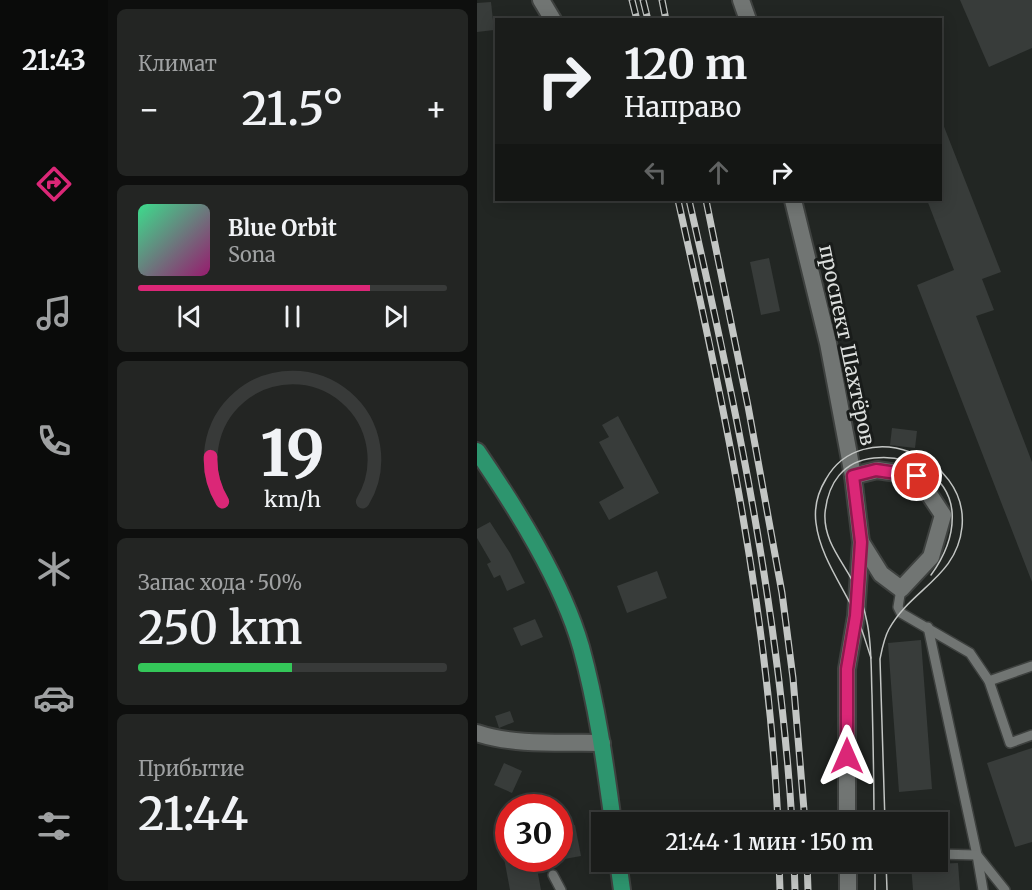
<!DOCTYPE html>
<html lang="ru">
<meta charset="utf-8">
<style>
:root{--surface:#1a1c1a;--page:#232523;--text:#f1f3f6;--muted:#9fa1a2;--line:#383a39;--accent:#db2777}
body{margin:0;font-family:Merriweather,serif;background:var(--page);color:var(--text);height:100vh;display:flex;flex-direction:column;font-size:22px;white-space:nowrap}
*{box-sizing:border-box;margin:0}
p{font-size:20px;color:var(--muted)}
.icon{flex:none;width:33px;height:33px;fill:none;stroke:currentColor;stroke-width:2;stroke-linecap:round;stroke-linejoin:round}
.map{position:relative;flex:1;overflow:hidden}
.details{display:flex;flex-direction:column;gap:9px;padding:9px;background:#0e0f0e;width:369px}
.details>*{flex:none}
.guide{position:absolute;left:18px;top:18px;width:447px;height:183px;border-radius:0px;box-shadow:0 3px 15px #0003,0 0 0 2px var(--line);background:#1a1c1a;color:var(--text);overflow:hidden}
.speed{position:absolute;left:18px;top:794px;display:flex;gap:12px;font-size:30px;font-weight:700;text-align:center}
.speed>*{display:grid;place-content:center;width:78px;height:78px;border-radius:50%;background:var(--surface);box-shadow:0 3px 15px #0003,0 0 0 2px var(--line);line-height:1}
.speed .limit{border:9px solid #d22;background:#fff;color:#111}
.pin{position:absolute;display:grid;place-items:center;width:51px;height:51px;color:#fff;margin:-26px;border:3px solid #fff;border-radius:50%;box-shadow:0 2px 6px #0007}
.me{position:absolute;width:66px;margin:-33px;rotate:0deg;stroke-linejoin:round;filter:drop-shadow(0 0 4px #0008)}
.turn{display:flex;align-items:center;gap:21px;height:126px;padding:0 30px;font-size:27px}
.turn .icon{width:78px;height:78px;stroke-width:2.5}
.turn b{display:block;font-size:42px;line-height:51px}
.lanes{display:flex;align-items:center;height:57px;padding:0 30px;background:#0003;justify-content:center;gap:30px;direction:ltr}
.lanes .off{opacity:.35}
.big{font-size:45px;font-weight:600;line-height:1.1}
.details .tile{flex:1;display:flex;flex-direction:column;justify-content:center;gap:9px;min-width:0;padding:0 21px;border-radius:9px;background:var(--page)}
.details .dial{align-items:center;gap:0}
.dial svg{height:156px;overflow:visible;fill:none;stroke:var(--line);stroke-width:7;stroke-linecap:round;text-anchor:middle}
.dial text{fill:var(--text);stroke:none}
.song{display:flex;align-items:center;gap:18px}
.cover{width:72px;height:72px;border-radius:9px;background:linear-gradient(135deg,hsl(150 70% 55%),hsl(320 70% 35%))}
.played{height:6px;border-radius:3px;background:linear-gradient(90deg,var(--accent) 75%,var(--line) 75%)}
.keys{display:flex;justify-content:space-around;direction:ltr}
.heat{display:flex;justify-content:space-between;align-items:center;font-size:33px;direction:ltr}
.charge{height:9px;border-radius:4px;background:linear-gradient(90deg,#34c759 50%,var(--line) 0)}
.trip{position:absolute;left:114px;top:812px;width:357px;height:60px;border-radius:0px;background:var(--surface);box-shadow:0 3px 15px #0003,0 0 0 2px var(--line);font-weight:600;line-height:60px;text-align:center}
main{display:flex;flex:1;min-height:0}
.menu{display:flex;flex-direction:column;width:108px;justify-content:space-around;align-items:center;background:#0a0b0a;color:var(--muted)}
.menu .icon{width:42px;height:42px}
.menu .current{color:var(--accent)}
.menu b{font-size:27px;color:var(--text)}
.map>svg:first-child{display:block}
.building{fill:#383c3a}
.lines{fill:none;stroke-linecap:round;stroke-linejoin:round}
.service-casing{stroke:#3e413f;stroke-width:12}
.minor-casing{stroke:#3e413f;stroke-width:20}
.primary-casing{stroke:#3e413f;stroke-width:20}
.service{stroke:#717573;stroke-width:9}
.minor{stroke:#717573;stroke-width:16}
.primary{stroke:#2d956e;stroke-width:16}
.tram{stroke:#c3c6c4;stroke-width:1.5}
.rail-casing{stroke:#c3c6c4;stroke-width:7}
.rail{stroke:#191c1a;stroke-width:4.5;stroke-dasharray:14;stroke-linecap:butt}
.route-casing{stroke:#8e194d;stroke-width:15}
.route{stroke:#db2777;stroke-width:10}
.labels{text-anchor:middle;stroke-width:6;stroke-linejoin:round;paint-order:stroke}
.street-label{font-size:20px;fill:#dcdfdd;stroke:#191c1a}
</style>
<main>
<nav class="menu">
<b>21:43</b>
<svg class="icon current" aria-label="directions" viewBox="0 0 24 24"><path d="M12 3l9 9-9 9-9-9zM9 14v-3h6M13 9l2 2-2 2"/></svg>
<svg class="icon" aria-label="music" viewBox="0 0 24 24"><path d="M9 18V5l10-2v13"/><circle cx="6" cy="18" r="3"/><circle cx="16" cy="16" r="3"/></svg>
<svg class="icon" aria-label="phone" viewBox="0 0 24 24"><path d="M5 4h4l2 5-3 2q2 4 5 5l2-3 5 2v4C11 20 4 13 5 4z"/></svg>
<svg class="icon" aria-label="climate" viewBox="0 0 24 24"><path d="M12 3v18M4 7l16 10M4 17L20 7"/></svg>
<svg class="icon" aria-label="car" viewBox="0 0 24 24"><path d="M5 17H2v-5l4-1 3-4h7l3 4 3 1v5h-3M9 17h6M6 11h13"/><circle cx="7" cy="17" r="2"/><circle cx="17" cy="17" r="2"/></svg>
<svg class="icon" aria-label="filters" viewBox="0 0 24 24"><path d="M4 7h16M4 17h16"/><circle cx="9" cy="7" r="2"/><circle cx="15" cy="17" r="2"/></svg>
</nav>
<section class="details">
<div class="tile"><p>Климат</p>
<div class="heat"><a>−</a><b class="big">21.5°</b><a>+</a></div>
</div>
<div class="tile">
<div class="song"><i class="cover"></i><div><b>Blue Orbit</b><p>Sona</p></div></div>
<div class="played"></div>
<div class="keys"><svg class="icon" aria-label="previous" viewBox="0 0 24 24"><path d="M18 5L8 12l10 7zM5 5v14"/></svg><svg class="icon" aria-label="pause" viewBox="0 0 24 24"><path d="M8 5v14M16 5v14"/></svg><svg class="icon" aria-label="next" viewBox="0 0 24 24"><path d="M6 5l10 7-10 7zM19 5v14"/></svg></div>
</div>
<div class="tile dial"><svg viewBox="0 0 100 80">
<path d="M14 69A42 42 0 1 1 86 69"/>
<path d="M14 69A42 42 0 0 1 8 46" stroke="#db2777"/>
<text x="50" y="56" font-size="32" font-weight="700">19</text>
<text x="50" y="72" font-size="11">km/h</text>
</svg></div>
<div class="tile"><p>Запас хода · 50%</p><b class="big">250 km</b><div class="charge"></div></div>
<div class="tile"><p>Прибытие</p><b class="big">21:44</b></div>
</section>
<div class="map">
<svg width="555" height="890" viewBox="0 0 555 890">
<rect width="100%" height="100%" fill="#222623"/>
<g class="building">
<polygon points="483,0 555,0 555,48 512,67"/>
<polygon points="14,2 17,30 0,32 0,3"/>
<polygon points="464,119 524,272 505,279 517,310 499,316 555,462 555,582 440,285 477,270 450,200 464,200"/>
<polygon points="292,258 303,311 284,315 273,262"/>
<polygon points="141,416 182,493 132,520 122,502 147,488 122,442 132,437 125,425"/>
<polygon points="415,428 440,431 438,448 413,445"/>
<polygon points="13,522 33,553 48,583 30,591 23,575 17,578 10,564 14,562 0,538 0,529"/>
<polygon points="180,571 190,598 150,613 140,586"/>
<polygon points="58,619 66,637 44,646 36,628"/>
<polygon points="444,640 455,789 422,792 411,643"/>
<polygon points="33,711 37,722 22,728 18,716"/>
<polygon points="555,748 555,842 538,847 510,763"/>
<polygon points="27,763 45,771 35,793 17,785"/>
<polygon points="98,825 104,856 82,860 82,828"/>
<polygon points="27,858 58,858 64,890 33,890"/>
<polygon points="481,863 483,890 436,890 434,865"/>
</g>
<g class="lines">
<defs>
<g id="service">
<polyline points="424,589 421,607 424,613 493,653 512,681 533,743 555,735"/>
<polyline points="451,627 500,855 506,890"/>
<polyline points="512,681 555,666"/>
<polyline points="460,854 500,855 528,890"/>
<polyline points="76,875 84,890"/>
</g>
<g id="minor">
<polyline points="64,0 76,20"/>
<polyline points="264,0 271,20"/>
<polyline points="316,200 351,343 376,476 384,542 379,616 370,669 370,822"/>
<polyline points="376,476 400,470 440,476 466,515 454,557 424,589 404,574 384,542"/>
<path d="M 0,733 C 39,746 84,742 125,743"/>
<polyline points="371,861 371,890"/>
</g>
<g id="primary">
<path d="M 0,451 C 39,508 85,581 104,647 C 120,705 128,763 136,822"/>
<polyline points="141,861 145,890"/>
</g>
</defs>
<use href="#service" class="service-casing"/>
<use href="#minor" class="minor-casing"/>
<use href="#primary" class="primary-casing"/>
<use href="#service" class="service"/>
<use href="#minor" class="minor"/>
<use href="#primary" class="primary"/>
<g class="tram">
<path d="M 394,658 C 389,643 385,628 379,615 C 365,585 343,556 339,523 C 337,508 341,492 349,479 C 385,415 492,455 485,527 C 480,577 434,589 412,629 C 407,638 405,649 403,659 L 408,822"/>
<path d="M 397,822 C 397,779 396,737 395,695 C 394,671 395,645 390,622 C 388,612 385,601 381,592 C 370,565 346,544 348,513 C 351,483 366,461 397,458 C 431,454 471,474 475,511 C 477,534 467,557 454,575"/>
<polyline points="398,861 398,890"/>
<polyline points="409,861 410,890"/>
</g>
<defs>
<g id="rail">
<polyline points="155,0 160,20"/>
<polyline points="166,0 171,20"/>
<polyline points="185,0 189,20"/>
<path d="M 201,200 C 247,405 291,611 301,822"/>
<path d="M 212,200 C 259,405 302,611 315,822"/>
<polyline points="229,200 271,406 305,593 316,678 328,822"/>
<polyline points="302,861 303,890"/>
<polyline points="317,861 318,890"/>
<polyline points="330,861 331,890"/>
</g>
</defs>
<use href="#rail" class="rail-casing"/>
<use href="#rail" class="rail"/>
</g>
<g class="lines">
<defs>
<polyline id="route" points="370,756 370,669 379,616 384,542 376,476 399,470 440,476"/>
</defs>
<use href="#route" class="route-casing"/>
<use href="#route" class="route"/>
</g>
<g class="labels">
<g class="street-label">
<text transform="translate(370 345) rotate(78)" y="7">проспект Шахтёров</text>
</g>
</g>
</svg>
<div class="speed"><div class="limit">30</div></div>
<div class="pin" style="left:440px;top:476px;background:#d93025"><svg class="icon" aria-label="arrive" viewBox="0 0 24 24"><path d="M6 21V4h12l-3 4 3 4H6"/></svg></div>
<svg class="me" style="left:370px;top:756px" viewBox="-20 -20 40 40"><path d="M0-17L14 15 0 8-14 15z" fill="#db2777" stroke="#fff" stroke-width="4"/></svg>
<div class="trip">21:44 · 1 мин · 150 m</div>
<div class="guide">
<div class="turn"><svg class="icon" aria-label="right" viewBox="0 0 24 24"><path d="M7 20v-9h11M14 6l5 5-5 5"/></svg><div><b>120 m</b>Направо</div></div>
<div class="lanes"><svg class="icon off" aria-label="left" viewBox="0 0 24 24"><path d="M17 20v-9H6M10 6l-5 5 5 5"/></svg><svg class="icon off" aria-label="ahead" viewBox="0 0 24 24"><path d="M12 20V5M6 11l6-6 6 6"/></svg><svg class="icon" aria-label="right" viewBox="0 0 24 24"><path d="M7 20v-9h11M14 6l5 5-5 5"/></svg></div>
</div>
</div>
</main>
